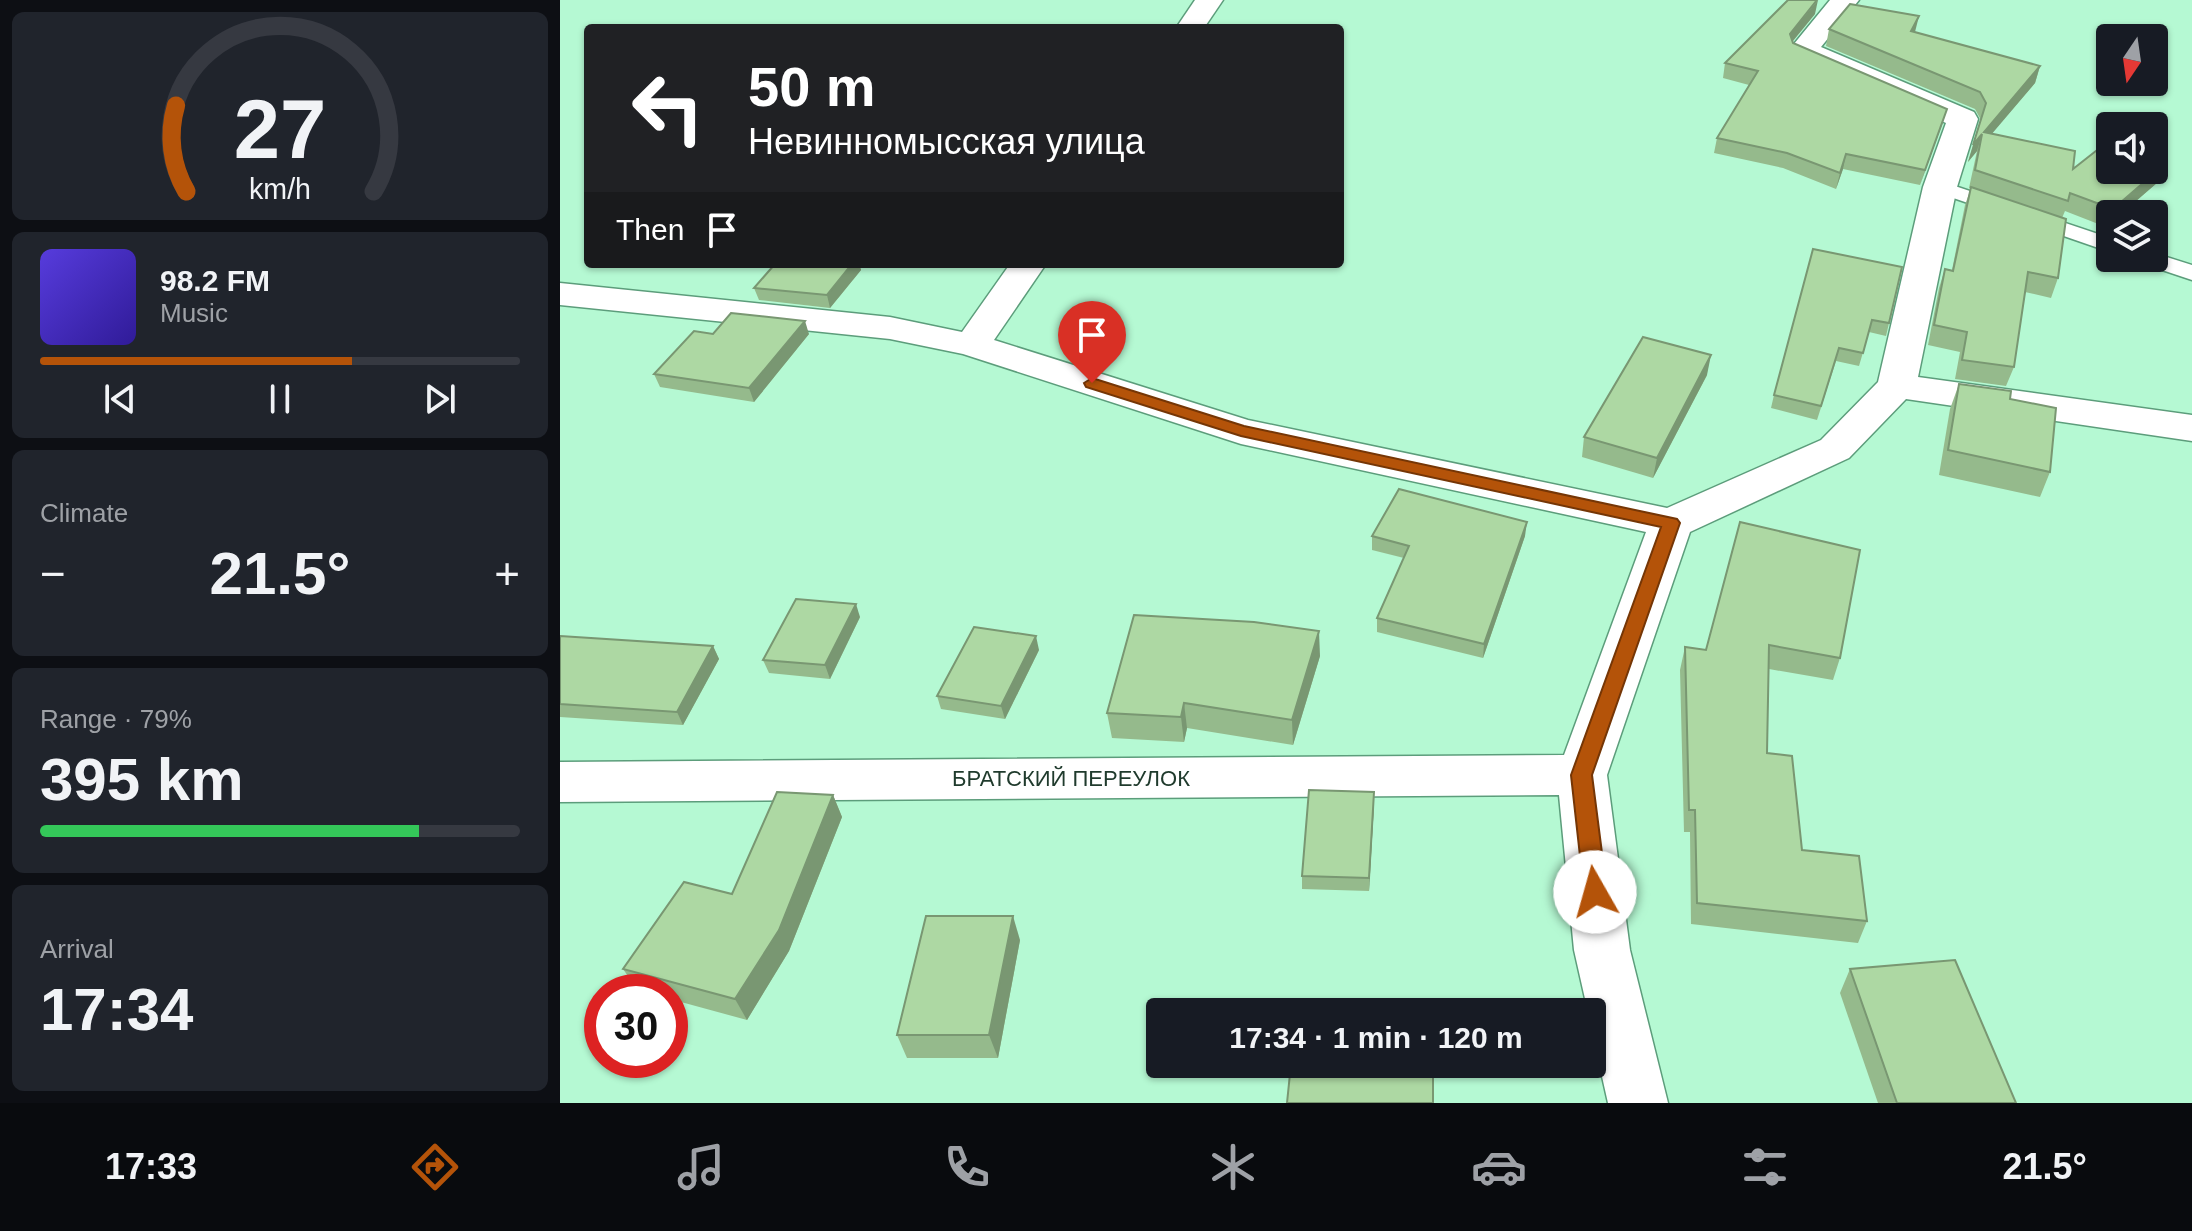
<!DOCTYPE html>
<meta charset="utf-8">
<style>
:root{--surface:#171b24;--page:#20242c;--text:#f1f3f6;--muted:#9ea1a6;--line:#363941;--accent:#b45309}
body{margin:0;font-family:Helvetica,sans-serif;background:var(--page);color:var(--text);height:100vh;display:flex;flex-direction:column;font-size:30px;white-space:nowrap}
*{box-sizing:border-box;margin:0}
p{font-size:26px;color:var(--muted)}
.icon{flex:none;width:44px;height:44px;fill:none;stroke:currentColor;stroke-width:2;stroke-linecap:round;stroke-linejoin:round}
.map{position:relative;flex:1;overflow:hidden}
.details{display:flex;flex-direction:column;gap:12px;padding:12px;background:#0d0f14;width:560px}
.details>*{flex:none}
.guide{position:absolute;left:24px;top:24px;width:760px;height:244px;border-radius:8px;box-shadow:0 2px 6px #0004;background:#202124;color:#fff;overflow:hidden}
.needle{width:52px;rotate:193deg}
.buttons{position:absolute;left:1536px;top:24px;display:grid;gap:16px}
.buttons a{display:grid;place-items:center;width:72px;height:72px;border-radius:8px;background:var(--surface);box-shadow:0 2px 6px #0004;font-size:40px}
.speed{position:absolute;left:24px;top:974px;display:flex;gap:16px;font-size:40px;font-weight:700;text-align:center}
.speed>*{display:grid;place-content:center;width:104px;height:104px;border-radius:50%;background:var(--surface);box-shadow:0 2px 6px #0004;line-height:1}
.speed .limit{border:12px solid #d22;background:#fff;color:#111}
.pin{position:absolute;display:grid;place-items:center;width:68px;height:68px;color:#fff;margin:-82px -34px;border-radius:50% 50% 50% 0;rotate:-45deg;box-shadow:0 0 8px #0007}
.pin .icon{rotate:45deg}
.me{position:absolute;width:88px;margin:-44px;rotate:353deg;stroke-linejoin:round;filter:drop-shadow(0 0 6px #0008)}
.turn{display:flex;align-items:center;gap:28px;height:168px;padding:0 32px;font-size:36px}
.turn .icon{width:104px;height:104px;stroke-width:2.5}
.turn b{display:block;font-size:56px;line-height:68px}
.then{display:flex;align-items:center;height:76px;padding:0 32px;background:#0003;gap:16px;font-size:30px}
.big{font-size:60px;font-weight:700;line-height:1.1}
.details .widget{flex:1;display:flex;flex-direction:column;justify-content:center;gap:12px;min-width:0;padding:0 28px;border-radius:12px;background:var(--page)}
.details .dial{align-items:center;gap:0}
.dial svg{height:208px;overflow:visible;fill:none;stroke:var(--line);stroke-width:7;stroke-linecap:round;text-anchor:middle}
.dial text{fill:var(--text);stroke:none}
.song{display:flex;align-items:center;gap:24px}
.cover{width:96px;height:96px;border-radius:12px;background:linear-gradient(135deg,hsl(250 70% 55%),hsl(250 70% 35%))}
.played{height:8px;border-radius:4px;background:linear-gradient(90deg,var(--accent) 65%,var(--line) 65%)}
.keys{display:flex;justify-content:space-around;direction:ltr}
.heat{display:flex;justify-content:space-between;align-items:center;font-size:44px;direction:ltr}
.charge{height:12px;border-radius:6px;background:linear-gradient(90deg,#34c759 79%,var(--line) 0)}
.trip{position:absolute;left:586px;top:998px;width:460px;height:80px;border-radius:8px;background:var(--surface);box-shadow:0 2px 6px #0004;font-weight:700;line-height:80px;text-align:center}
.tab-bar{display:flex;height:128px;justify-content:space-around;align-items:center;background:#090b0e;color:var(--muted)}
.tab-bar .icon{width:56px;height:56px}
.tab-bar .current{color:var(--accent)}
.tab-bar b{font-size:36px;color:var(--text)}
main{display:flex;flex:1;min-height:0}
.map>svg:first-child{display:block}
.lines{fill:none;stroke-linecap:round;stroke-linejoin:round}
.service-casing{stroke:#5c9d7b;stroke-width:3}
.minor-casing{stroke:#5c9d7b;stroke-width:3}
.service{fill:#fff;fill-rule:evenodd}
.minor{fill:#fff;fill-rule:evenodd}
.wall{fill:#95ba8c}
.shaded-wall{fill:#799772}
.building{fill:#add8a3;stroke:#799772;stroke-width:2}
.route{fill:#b45309;stroke:#753606;stroke-width:2}
.labels{text-anchor:middle;stroke-width:7;stroke-linejoin:round;paint-order:stroke}
.street-label{font-size:22px;fill:#203b2d;stroke:#fff}
</style>
<main>
<section class="details">
<div class="widget dial"><svg viewBox="0 0 100 80">
<path d="M14 69A42 42 0 1 1 86 69"/>
<path d="M14 69A42 42 0 0 1 10 36" stroke="#b45309"/>
<text x="50" y="56" font-size="32" font-weight="700">27</text>
<text x="50" y="72" font-size="11">km/h</text>
</svg></div>
<div class="widget">
<div class="song"><i class="cover"></i><div><b>98.2 FM</b><p>Music</p></div></div>
<div class="played"></div>
<div class="keys"><svg class="icon" aria-label="previous" viewBox="0 0 24 24"><path d="M18 5L8 12l10 7zM5 5v14"/></svg><svg class="icon" aria-label="pause" viewBox="0 0 24 24"><path d="M8 5v14M16 5v14"/></svg><svg class="icon" aria-label="next" viewBox="0 0 24 24"><path d="M6 5l10 7-10 7zM19 5v14"/></svg></div>
</div>
<div class="widget"><p>Climate</p>
<div class="heat"><a>−</a><b class="big">21.5°</b><a>+</a></div>
</div>
<div class="widget"><p>Range · 79%</p><b class="big">395 km</b><div class="charge"></div></div>
<div class="widget"><p>Arrival</p><b class="big">17:34</b></div>
</section>
<div class="map">
<svg width="1632" height="1103" viewBox="0 0 1632 1103">
<rect width="100%" height="100%" fill="#b5f9d3"/>
<g class="lines">
<defs>
<g id="service">
<polygon points="1380,181 1550,238 1550,252 1373,191 1369,187"/>
<polygon points="1594,253 1632,265 1632,280 1581,263 1578,258 1594,258"/>
</g>
<g id="minor">
<polygon points="635,0 663,0 644,28 616,28"/>
<polygon points="1270,0 1299,0 1261,47 1414,112 1418,119 1397,187 1358,377 1632,415 1632,441 1346,399 1289,458 1130,532 1047,775 1070,950 1108,1103 1048,1103 1032,1032 1032,1012 1028,1012 1014,950 999,795 0,802 0,762 1004,755 1086,532 681,444 403,354 330,339 0,305 0,283 330,317 402,332 450,264 486,264 434,340 688,420 1107,508 1261,440 1318,382 1363,187 1386,123 1233,56 1229,50"/>
</g>
</defs>
<use href="#service" class="service-casing"/>
<use href="#minor" class="minor-casing"/>
<use href="#service" class="service"/>
<use href="#minor" class="minor"/>
</g>
<g class="wall">
<polygon points="1255,14 1233,41 1233,43 1387,109 1360,185 1283,169 1276,189 1223,168 1154,153 1157,138 1189,85 1163,78 1165,63"/>
<polygon points="1269,29 1354,32 1480,66 1475,83 1432,133 1513,169 1598,182 1561,214 1550,214 1550,224 1546,227 1505,211 1502,218 1498,278 1491,298 1465,292 1454,367 1446,386 1395,379 1400,352 1368,345 1379,288 1385,269 1392,270 1405,205 1411,188 1409,188 1417,151 1408,162 1421,120 1415,109 1266,46"/>
<polygon points="215,264 299,264 301,270 270,308 199,300 194,288"/>
<polygon points="1342,267 1326,336 1309,332 1299,366 1276,361 1257,420 1211,408 1214,395"/>
<polygon points="153,334 249,334 194,402 100,387 94,374"/>
<polygon points="1147,375 1093,478 1022,457 1024,437"/>
<polygon points="1399,384 1450,399 1490,472 1480,497 1379,475 1390,409"/>
<polygon points="1180,522 1280,658 1273,680 1209,669 1207,753 1242,850 1307,921 1298,943 1131,924 1130,832 1124,832 1120,670 1125,647 1146,650"/>
<polygon points="812,536 965,536 923,658 817,632 817,618 844,558 812,550"/>
<polygon points="300,617 270,679 209,673 203,660"/>
<polygon points="0,636 153,646 159,659 123,725 0,717"/>
<polygon points="479,650 445,719 381,709 377,696"/>
<polygon points="760,656 733,745 627,728 624,742 552,738 547,713"/>
<polygon points="273,795 282,817 229,951 187,1020 110,999 110,992 86,992 77,989 63,969 172,894"/>
<polygon points="814,805 809,891 742,889 742,876"/>
<polygon points="460,940 438,1058 347,1058 337,1035"/>
<polygon points="1290,969 1456,1103 1318,1103 1280,993"/>
</g>
<g class="shaded-wall">
<polygon points="1258,0 1255,14 1227,48 1230,34"/>
<polygon points="1359,16 1355,32 1351,31"/>
<polygon points="1480,66 1475,83 1419,149 1424,132"/>
<polygon points="1387,109 1382,125 1360,185 1365,170"/>
<polygon points="1422,134 1417,151 1408,162 1413,145"/>
<polygon points="1286,154 1283,169 1276,189 1280,173"/>
<polygon points="1605,164 1598,182 1561,214 1551,214 1553,209"/>
<polygon points="292,264 299,264 301,270 270,308 267,295"/>
<polygon points="245,321 249,334 194,402 189,388"/>
<polygon points="1151,355 1147,375 1093,478 1097,458"/>
<polygon points="967,522 965,536 923,658 924,644"/>
<polygon points="296,604 300,617 270,679 265,665"/>
<polygon points="759,631 760,656 733,745 732,720"/>
<polygon points="476,636 479,650 445,719 441,706"/>
<polygon points="153,646 159,659 123,725 117,712"/>
<polygon points="624,703 627,728 624,742 621,717"/>
<polygon points="814,792 814,805 809,891 809,878"/>
<polygon points="273,795 282,817 229,951 187,1020 175,999"/>
<polygon points="453,916 460,940 438,1058 429,1035"/>
</g>
<g class="building">
<polygon points="1228,0 1257,0 1230,34 1233,43 1387,109 1365,170 1286,154 1280,173 1227,153 1157,138 1198,71 1165,63"/>
<polygon points="1290,4 1359,16 1351,31 1480,66 1424,132 1515,151 1513,169 1546,143 1550,144 1550,170 1594,170 1594,160 1605,164 1553,209 1510,193 1508,201 1415,170 1422,134 1413,145 1426,103 1420,92 1269,29"/>
<polygon points="1411,187 1506,219 1498,278 1468,272 1454,367 1402,360 1407,332 1374,325 1385,269 1393,271"/>
<polygon points="1253,249 1342,267 1329,323 1312,320 1303,353 1279,348 1261,406 1214,395"/>
<polygon points="215,264 292,264 267,295 194,288"/>
<polygon points="171,313 245,321 189,388 94,374 134,331 153,334"/>
<polygon points="1083,337 1151,355 1097,458 1024,437"/>
<polygon points="1399,384 1451,391 1450,399 1496,408 1490,472 1388,450"/>
<polygon points="839,489 967,522 924,644 817,618 849,546 812,536"/>
<polygon points="1180,522 1300,550 1280,658 1209,645 1207,753 1232,756 1242,850 1299,856 1307,921 1137,903 1135,810 1129,810 1125,647 1146,650"/>
<polygon points="236,599 296,604 265,665 203,660"/>
<polygon points="574,615 694,622 759,631 732,720 624,703 621,717 547,713"/>
<polygon points="414,627 476,636 441,706 377,696"/>
<polygon points="0,636 153,646 117,712 0,704"/>
<polygon points="749,790 814,792 809,878 742,876"/>
<polygon points="217,792 273,795 219,930 175,999 63,969 124,882 172,894"/>
<polygon points="366,916 453,916 429,1035 337,1035"/>
<polygon points="1395,960 1456,1103 1337,1103 1290,969"/>
<polygon points="731,1064 873,1064 873,1103 727,1103"/>
</g>
<polygon class="route" points="532,378 684,426 1117,519 1120,523 1032,775 1047,892 1043,898 1035,901 1027,898 1024,892 1011,775 1101,527 681,436 526,387 524,383"/>
<g class="labels">
<g class="street-label">
<text x="511" y="786">БРАТСКИЙ ПЕРЕУЛОК</text>
</g>
</g>
</svg>
<div class="buttons">
<a><svg class="needle" viewBox="-14 -14 28 28"><path d="M0-13l5 13h-10z" fill="#e53935"/><path d="M0 13l5-13h-10z" fill="#9ea1a6"/></svg></a>
<a><svg class="icon" aria-label="sound" viewBox="0 0 24 24"><path d="M4 9h4l5-4v14l-5-4H4zM17 9q2 3 0 6"/></svg></a>
<a><svg class="icon" aria-label="layers" viewBox="0 0 24 24"><path d="M12 4l9 5-9 5-9-5zM3 14l9 5 9-5"/></svg></a>
</div>
<div class="speed"><div class="limit">30</div></div>
<div class="pin" style="left:532px;top:383px;background:#d93025"><svg class="icon" aria-label="arrive" viewBox="0 0 24 24"><path d="M6 21V4h12l-3 4 3 4H6"/></svg></div>
<svg class="me" style="left:1035px;top:892px" viewBox="-20 -20 40 40"><circle r="19" fill="#fff"/><path d="M0-13L10 11 0 6-10 11z" fill="#b45309"/></svg>
<div class="trip">17:34 · 1 min · 120 m</div>
<div class="guide">
<div class="turn"><svg class="icon" aria-label="left" viewBox="0 0 24 24"><path d="M17 20v-9H6M10 6l-5 5 5 5"/></svg><div><b>50 m</b>Невинномысская улица</div></div>
<div class="then">Then<svg class="icon" aria-label="arrive" viewBox="0 0 24 24"><path d="M6 21V4h12l-3 4 3 4H6"/></svg></div>
</div>
</div>
</main>
<nav class="tab-bar">
<b>17:33</b>
<svg class="icon current" aria-label="directions" viewBox="0 0 24 24"><path d="M12 3l9 9-9 9-9-9zM9 14v-3h6M13 9l2 2-2 2"/></svg>
<svg class="icon" aria-label="music" viewBox="0 0 24 24"><path d="M9 18V5l10-2v13"/><circle cx="6" cy="18" r="3"/><circle cx="16" cy="16" r="3"/></svg>
<svg class="icon" aria-label="phone" viewBox="0 0 24 24"><path d="M5 4h4l2 5-3 2q2 4 5 5l2-3 5 2v4C11 20 4 13 5 4z"/></svg>
<svg class="icon" aria-label="climate" viewBox="0 0 24 24"><path d="M12 3v18M4 7l16 10M4 17L20 7"/></svg>
<svg class="icon" aria-label="car" viewBox="0 0 24 24"><path d="M5 17H2v-5l4-1 3-4h7l3 4 3 1v5h-3M9 17h6M6 11h13"/><circle cx="7" cy="17" r="2"/><circle cx="17" cy="17" r="2"/></svg>
<svg class="icon" aria-label="filters" viewBox="0 0 24 24"><path d="M4 7h16M4 17h16"/><circle cx="9" cy="7" r="2"/><circle cx="15" cy="17" r="2"/></svg>
<b>21.5°</b>
</nav>
